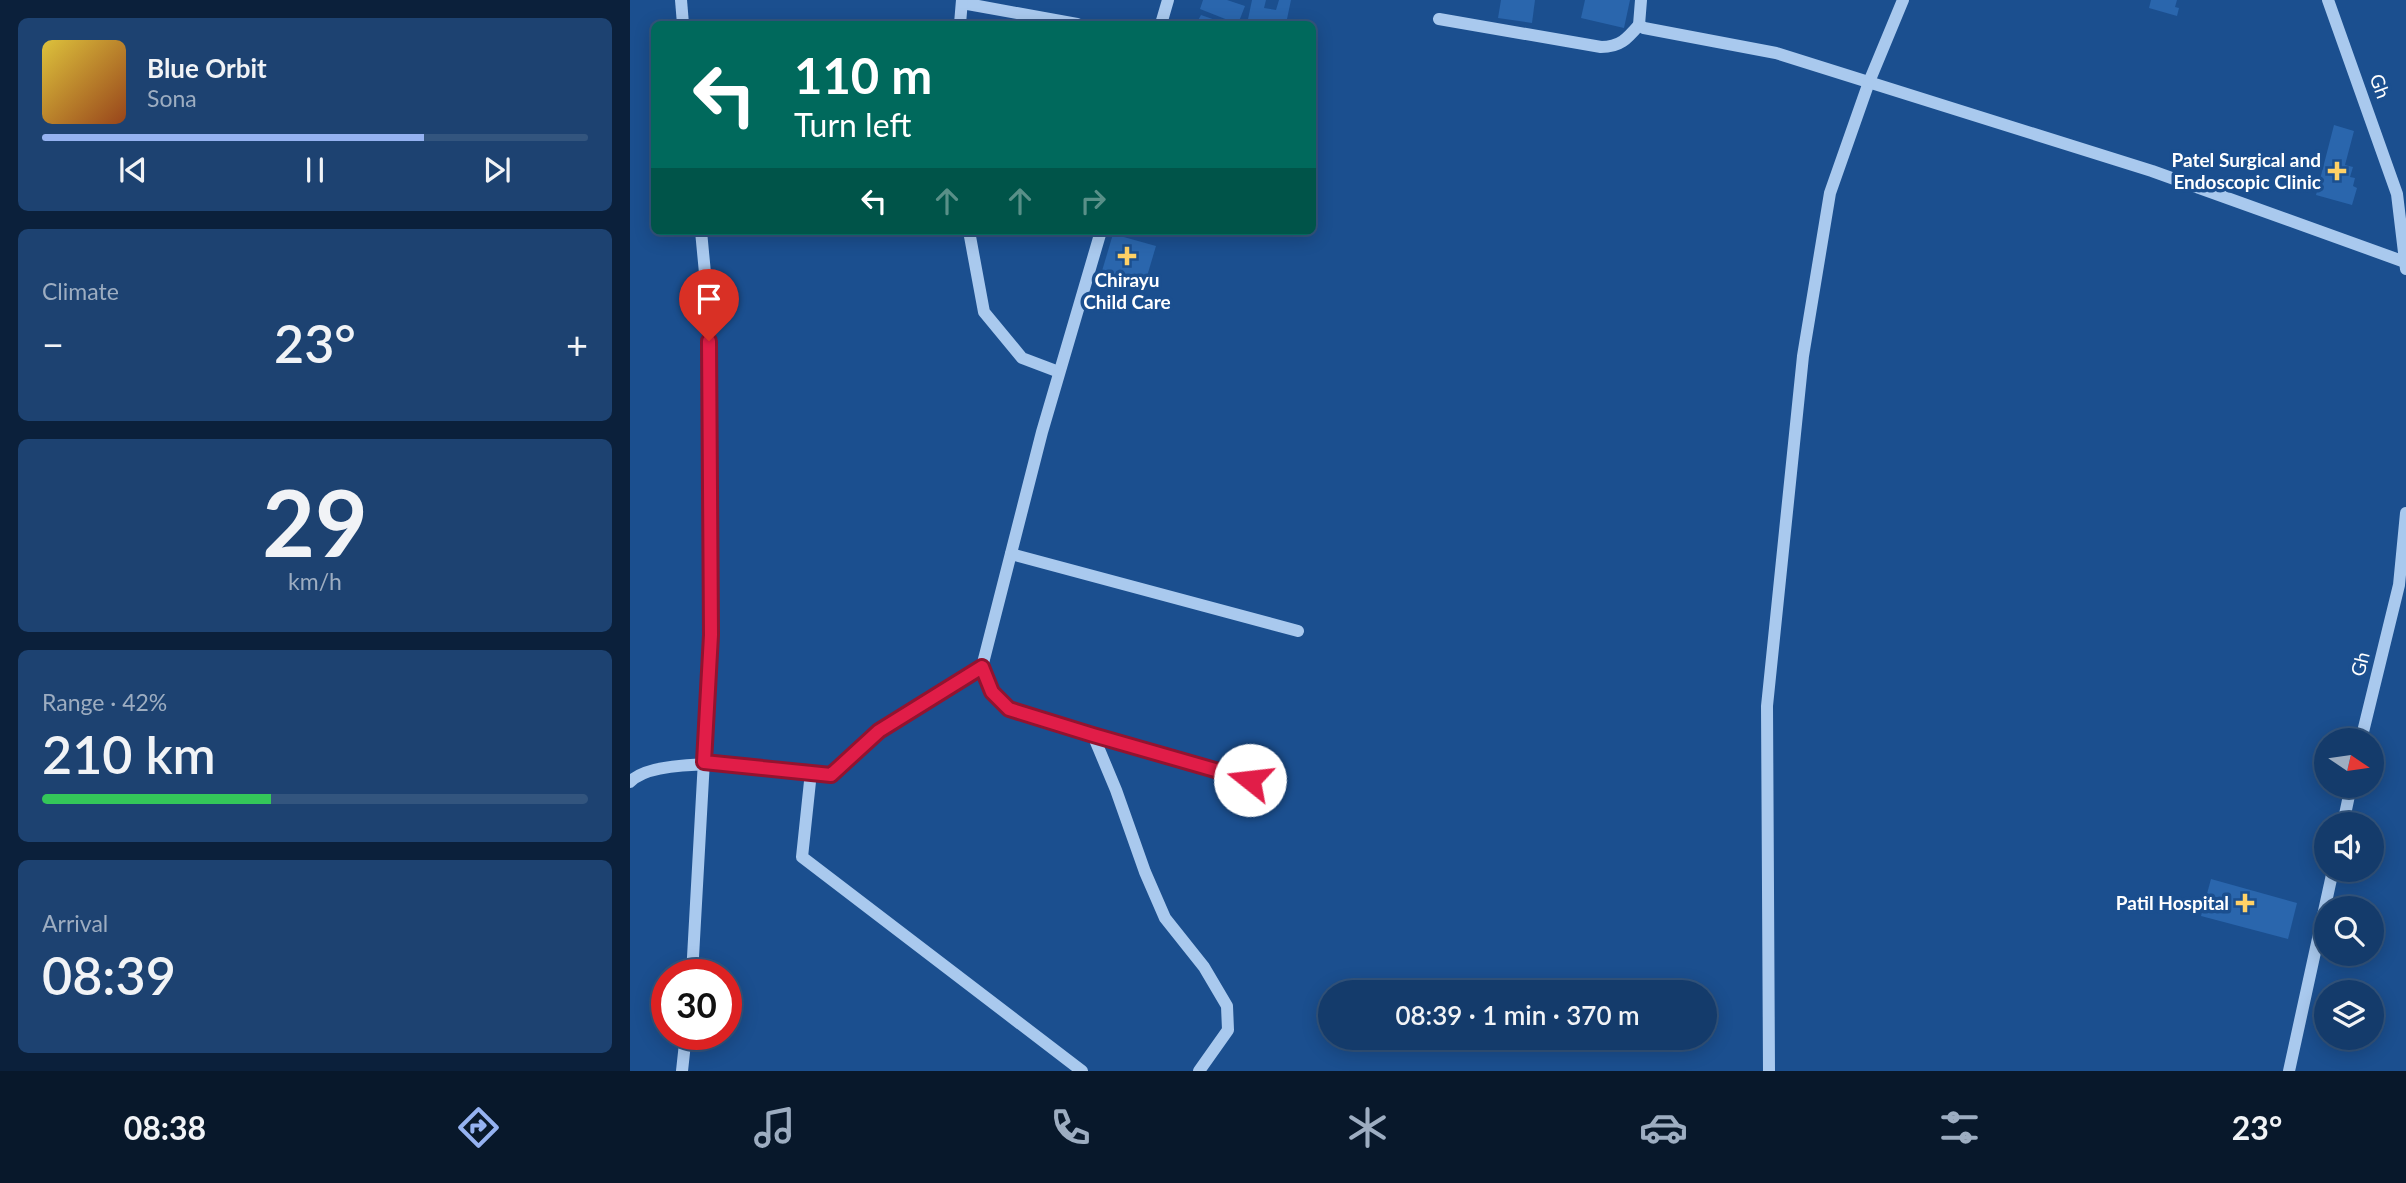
<!DOCTYPE html>
<meta charset="utf-8">
<style>
:root{--surface:#143b6b;--page:#1d4271;--text:#f1f3f6;--muted:#9dadc1;--line:#33557e;--accent:#95b2f1}
body{margin:0;font-family:Lato,sans-serif;background:var(--page);color:var(--text);height:100vh;display:flex;flex-direction:column;font-size:26px;white-space:nowrap}
*{box-sizing:border-box;margin:0}
p{font-size:23px;color:var(--muted)}
.icon{flex:none;width:38px;height:38px;fill:none;stroke:currentColor;stroke-width:2;stroke-linecap:round;stroke-linejoin:round}
.map{position:relative;flex:1;overflow:hidden}
.drawer{display:flex;flex-direction:column;gap:18px;padding:18px;background:#0b203b;width:630px}
.drawer>*{flex:none}
.top-card{position:absolute;left:21px;top:21px;width:665px;height:214px;border-radius:10px;box-shadow:0 4px 18px #0003,0 0 0 2px var(--line);background:#00695c;color:#fff;overflow:hidden}
.needle{width:46px;rotate:103deg}
.controls{position:absolute;left:1684px;top:728px;display:grid;gap:14px}
.controls a{display:grid;place-items:center;width:70px;height:70px;border-radius:50%;background:var(--surface);box-shadow:0 4px 18px #0003,0 0 0 2px var(--line);font-size:35px}
.speed{position:absolute;left:21px;top:959px;display:flex;gap:14px;font-size:35px;font-weight:700;text-align:center}
.speed>*{display:grid;place-content:center;width:91px;height:91px;border-radius:50%;background:var(--surface);box-shadow:0 4px 18px #0003,0 0 0 2px var(--line);line-height:1}
.speed .limit{border:10px solid #d22;background:#fff;color:#111}
.pin{position:absolute;display:grid;place-items:center;width:60px;height:60px;color:#fff;margin:-72px -30px;border-radius:50% 50% 50% 0;rotate:-45deg;box-shadow:0 0 7px #0007}
.pin .icon{rotate:45deg}
.me{position:absolute;width:77px;margin:-38px;rotate:286deg;stroke-linejoin:round;filter:drop-shadow(0 0 5px #0008)}
.turn{display:flex;align-items:center;gap:24px;height:147px;padding:0 28px;font-size:32px}
.turn .icon{width:91px;height:91px;stroke-width:2.5}
.turn b{display:block;font-size:49px;line-height:60px}
.lanes{display:flex;align-items:center;height:66px;padding:0 28px;background:#0003;justify-content:center;gap:35px;direction:ltr}
.lanes .off{opacity:.35}
.big{font-size:52px;font-weight:600;line-height:1.1}
.drawer .card{flex:1;display:flex;flex-direction:column;justify-content:center;gap:10px;min-width:0;padding:0 24px;border-radius:10px;background:var(--page)}
.drawer .dial{align-items:center;gap:0}
.dial b{font-size:91px;line-height:1}
.song{display:flex;align-items:center;gap:21px}
.cover{width:84px;height:84px;border-radius:10px;background:linear-gradient(135deg,hsl(50 70% 55%),hsl(20 70% 35%))}
.played{height:7px;border-radius:4px;background:linear-gradient(90deg,var(--accent) 70%,var(--line) 70%)}
.keys{display:flex;justify-content:space-around;direction:ltr}
.heat{display:flex;justify-content:space-between;align-items:center;font-size:38px;direction:ltr}
.charge{height:10px;border-radius:5px;background:linear-gradient(90deg,#34c759 42%,var(--line) 0)}
.trip{position:absolute;left:688px;top:980px;width:399px;height:70px;border-radius:35px;background:var(--surface);box-shadow:0 4px 18px #0003,0 0 0 2px var(--line);font-weight:600;line-height:70px;text-align:center}
.menu{display:flex;height:112px;justify-content:space-around;align-items:center;background:#08182b;color:var(--muted)}
.menu .icon{width:49px;height:49px}
.menu .current{color:var(--accent)}
.menu b{font-size:32px;color:var(--text)}
main{display:flex;flex:1;min-height:0}
.map>svg:first-child{display:block}
.building{fill:#2a66ad}
.lines{fill:none;stroke-linecap:round;stroke-linejoin:round}
.minor{stroke:#a9c9ee;stroke-width:12}
.route-casing{stroke:#92132f;stroke-width:18}
.route{stroke:#e11d48;stroke-width:12}
.poi-dot{fill:#ffd166;stroke:#1b4f8f;stroke-width:2.5}
.labels{text-anchor:middle;stroke-width:7;stroke-linejoin:round;paint-order:stroke}
.street-label{font-size:19px;fill:#fff;stroke:#1b4f8f}
.poi-label{font-size:19px;font-weight:bold;fill:#fff;stroke:#1b4f8f;text-anchor:end}
</style>
<main>
<section class="drawer">
<div class="card">
<div class="song"><i class="cover"></i><div><b>Blue Orbit</b><p>Sona</p></div></div>
<div class="played"></div>
<div class="keys"><svg class="icon" aria-label="previous" viewBox="0 0 24 24"><path d="M18 5L8 12l10 7zM5 5v14"/></svg><svg class="icon" aria-label="pause" viewBox="0 0 24 24"><path d="M8 5v14M16 5v14"/></svg><svg class="icon" aria-label="next" viewBox="0 0 24 24"><path d="M6 5l10 7-10 7zM19 5v14"/></svg></div>
</div>
<div class="card"><p>Climate</p>
<div class="heat"><a>−</a><b class="big">23°</b><a>+</a></div>
</div>
<div class="card dial"><b>29</b><p>km/h</p></div>
<div class="card"><p>Range · 42%</p><b class="big">210 km</b><div class="charge"></div></div>
<div class="card"><p>Arrival</p><b class="big">08:39</b></div>
</section>
<div class="map">
<svg width="1776" height="1071" viewBox="0 0 1776 1071">
<rect width="100%" height="100%" fill="#1b4f8f"/>
<g class="building">
<polygon points="573,0 597,0 615,6 608,24 570,9"/>
<polygon points="622,0 636,0 634,8 646,10 649,0 661,0 657,19 660,24 617,24"/>
<polygon points="871,0 905,0 902,23 868,18"/>
<polygon points="955,0 1000,0 994,28 951,18"/>
<polygon points="1521,0 1547,0 1545,7 1549,8 1547,16 1519,8"/>
<polygon points="571,15 597,24 566,24"/>
<polygon points="1704,125 1724,131 1715,165 1723,167 1720,177 1725,178 1723,186 1727,188 1722,205 1686,195"/>
<polygon points="483,234 526,246 515,283 472,271"/>
<polygon points="1581,879 1667,903 1658,939 1571,916"/>
</g>
<g class="lines">
<g class="minor">
<polyline points="51,0 53,24"/>
<polyline points="1011,0 1009,25 1014,28 1146,53 1522,171 1775,262"/>
<polyline points="1698,0 1767,194 1776,269"/>
<polyline points="332,3 447,24"/>
<path d="M 809,19 L 971,47 C 990,47 997,39 1009,25"/>
<polyline points="330,24 332,0"/>
<polyline points="531,24 538,0"/>
<polyline points="339,231 354,312 392,358 429,372"/>
<polyline points="471,231 412,432 352,667 362,692 379,709 620,780"/>
<polyline points="381,554 668,631"/>
<polyline points="463,735 486,790 515,872 535,918 574,967 597,1006 598,1030 569,1071"/>
<polyline points="1731,740 1769,585 1776,513"/>
<polyline points="181,772 172,857 452,1071"/>
<path d="M 0,782 C 28,752 160,768 201,775 L 249,731 L 352,667"/>
<polyline points="1713,824 1721,786"/>
<polyline points="62,975 81,635 79,315 71,231"/>
<polyline points="52,1071 56,1034"/>
<polyline points="1139,1071 1137,706 1173,356 1200,193 1239,82 1273,0"/>
<polyline points="1659,1071 1703,870"/>
</g>
</g>
<g class="lines">
<defs>
<polyline id="route" points="79,341 81,635 74,762 201,775 249,731 352,667 362,692 379,709 463,735 620,780"/>
</defs>
<use href="#route" class="route-casing"/>
<use href="#route" class="route"/>
</g>
<g class="poi-dot">
<path d="M1703.5 160.5h7v7h7v7h-7v7h-7v-7h-7v-7h7z"/>
<path d="M493.5 245.5h7v7h7v7h-7v7h-7v-7h-7v-7h7z"/>
<path d="M1611.5 892.5h7v7h7v7h-7v7h-7v-7h-7v-7h7z"/>
</g>
<g class="labels">
<g class="street-label">
<text transform="translate(1750 86) rotate(70)" y="7">Gh</text>
<text transform="translate(1730 664) rotate(-76)" y="7">Gh</text>
</g>
<g class="poi-label">
<text x="1691" y="167">Patel Surgical and<tspan x="1691" dy="22">Endoscopic Clinic</tspan></text>
<text x="497" y="287" text-anchor="middle">Chirayu<tspan x="497" dy="22">Child Care</tspan></text>
<text x="1599" y="910">Patil Hospital</text>
</g>
</g>
</svg>
<div class="controls">
<a><svg class="needle" viewBox="-14 -14 28 28"><path d="M0-13l5 13h-10z" fill="#e53935"/><path d="M0 13l5-13h-10z" fill="#9dadc1"/></svg></a>
<a><svg class="icon" aria-label="sound" viewBox="0 0 24 24"><path d="M4 9h4l5-4v14l-5-4H4zM17 9q2 3 0 6"/></svg></a>
<a><svg class="icon" aria-label="search" viewBox="0 0 24 24"><circle cx="10" cy="10" r="6"/><path d="M15 15l6 6"/></svg></a>
<a><svg class="icon" aria-label="layers" viewBox="0 0 24 24"><path d="M12 4l9 5-9 5-9-5zM3 14l9 5 9-5"/></svg></a>
</div>
<div class="speed"><div class="limit">30</div></div>
<div class="pin" style="left:79px;top:341px;background:#d93025"><svg class="icon" aria-label="arrive" viewBox="0 0 24 24"><path d="M6 21V4h12l-3 4 3 4H6"/></svg></div>
<svg class="me" style="left:620px;top:780px" viewBox="-20 -20 40 40"><circle r="19" fill="#fff"/><path d="M0-13L10 11 0 6-10 11z" fill="#e11d48"/></svg>
<div class="trip">08:39 · 1 min · 370 m</div>
<div class="top-card">
<div class="turn"><svg class="icon" aria-label="left" viewBox="0 0 24 24"><path d="M17 20v-9H6M10 6l-5 5 5 5"/></svg><div><b>110 m</b>Turn left</div></div>
<div class="lanes"><svg class="icon" aria-label="left" viewBox="0 0 24 24"><path d="M17 20v-9H6M10 6l-5 5 5 5"/></svg><svg class="icon off" aria-label="ahead" viewBox="0 0 24 24"><path d="M12 20V5M6 11l6-6 6 6"/></svg><svg class="icon off" aria-label="ahead" viewBox="0 0 24 24"><path d="M12 20V5M6 11l6-6 6 6"/></svg><svg class="icon off" aria-label="right" viewBox="0 0 24 24"><path d="M7 20v-9h11M14 6l5 5-5 5"/></svg></div>
</div>
</div>
</main>
<nav class="menu">
<b>08:38</b>
<svg class="icon current" aria-label="directions" viewBox="0 0 24 24"><path d="M12 3l9 9-9 9-9-9zM9 14v-3h6M13 9l2 2-2 2"/></svg>
<svg class="icon" aria-label="music" viewBox="0 0 24 24"><path d="M9 18V5l10-2v13"/><circle cx="6" cy="18" r="3"/><circle cx="16" cy="16" r="3"/></svg>
<svg class="icon" aria-label="phone" viewBox="0 0 24 24"><path d="M5 4h4l2 5-3 2q2 4 5 5l2-3 5 2v4C11 20 4 13 5 4z"/></svg>
<svg class="icon" aria-label="climate" viewBox="0 0 24 24"><path d="M12 3v18M4 7l16 10M4 17L20 7"/></svg>
<svg class="icon" aria-label="car" viewBox="0 0 24 24"><path d="M5 17H2v-5l4-1 3-4h7l3 4 3 1v5h-3M9 17h6M6 11h13"/><circle cx="7" cy="17" r="2"/><circle cx="17" cy="17" r="2"/></svg>
<svg class="icon" aria-label="filters" viewBox="0 0 24 24"><path d="M4 7h16M4 17h16"/><circle cx="9" cy="7" r="2"/><circle cx="15" cy="17" r="2"/></svg>
<b>23°</b>
</nav>
